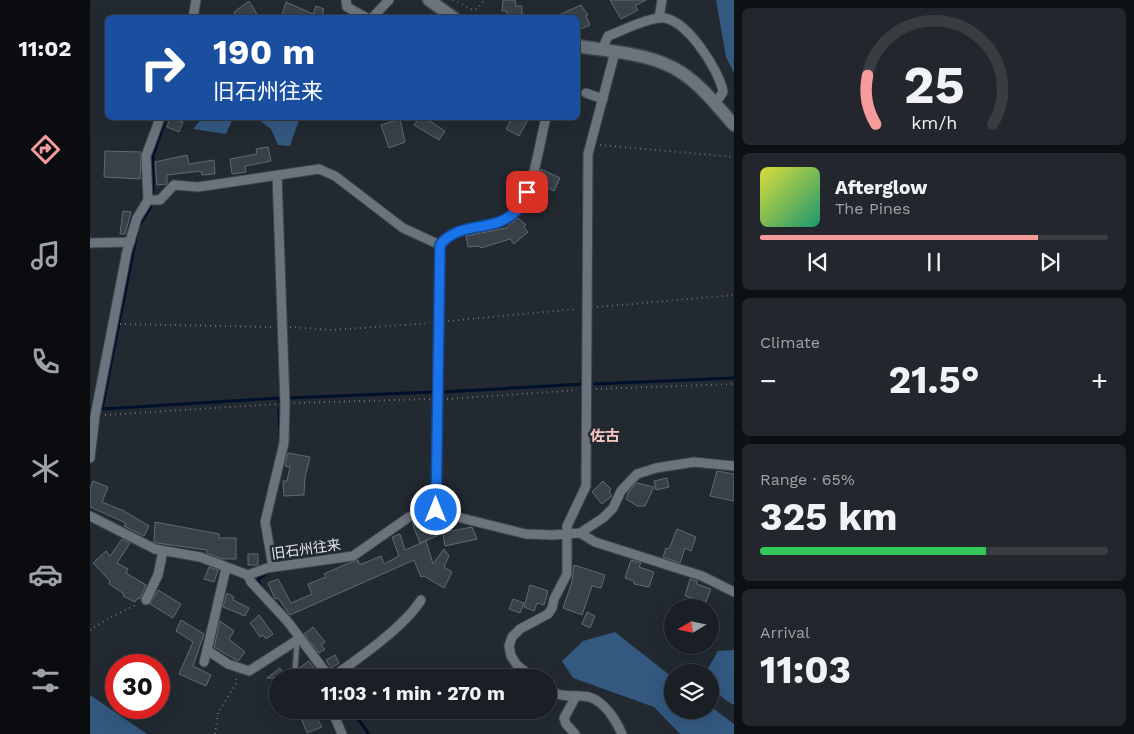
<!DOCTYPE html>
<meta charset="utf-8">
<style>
:root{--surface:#1a1f25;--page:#23272d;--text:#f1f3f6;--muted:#9fa2a7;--line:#383d42;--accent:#f59b9b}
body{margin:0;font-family:"Work Sans","Noto Sans JP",sans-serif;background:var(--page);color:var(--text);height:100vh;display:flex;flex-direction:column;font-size:19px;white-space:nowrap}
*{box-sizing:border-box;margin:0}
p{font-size:16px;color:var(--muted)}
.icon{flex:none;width:28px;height:28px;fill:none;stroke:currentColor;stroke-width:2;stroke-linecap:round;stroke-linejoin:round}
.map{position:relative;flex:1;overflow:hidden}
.panel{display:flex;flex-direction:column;gap:8px;padding:8px;background:#0e1114;width:400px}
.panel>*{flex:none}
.banner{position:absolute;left:15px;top:15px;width:475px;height:105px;border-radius:8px;box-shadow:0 5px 20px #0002,0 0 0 1px var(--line);background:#1a4fa0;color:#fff;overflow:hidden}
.needle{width:32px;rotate:260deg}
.controls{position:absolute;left:574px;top:599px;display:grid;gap:10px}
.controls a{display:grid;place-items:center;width:55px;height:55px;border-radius:50%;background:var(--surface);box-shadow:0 5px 20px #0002,0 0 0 1px var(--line);font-size:25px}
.speed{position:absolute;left:15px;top:654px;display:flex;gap:10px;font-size:25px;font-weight:700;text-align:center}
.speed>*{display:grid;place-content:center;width:65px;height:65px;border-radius:50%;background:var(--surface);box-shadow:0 5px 20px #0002,0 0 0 1px var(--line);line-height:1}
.speed .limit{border:8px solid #d22;background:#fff;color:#111}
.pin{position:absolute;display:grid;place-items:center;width:42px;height:42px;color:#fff;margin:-21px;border-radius:10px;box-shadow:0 2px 8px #0006}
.me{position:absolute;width:55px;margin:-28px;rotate:0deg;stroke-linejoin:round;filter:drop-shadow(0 0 4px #0008)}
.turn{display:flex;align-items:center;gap:18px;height:105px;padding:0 25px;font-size:22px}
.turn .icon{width:65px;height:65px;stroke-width:2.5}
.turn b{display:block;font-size:35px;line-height:42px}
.big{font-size:38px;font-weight:700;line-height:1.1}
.panel .tile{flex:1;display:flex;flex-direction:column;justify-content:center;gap:8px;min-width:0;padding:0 18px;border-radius:8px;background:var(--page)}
.panel .dial{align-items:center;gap:0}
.dial svg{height:130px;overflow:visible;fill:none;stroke:var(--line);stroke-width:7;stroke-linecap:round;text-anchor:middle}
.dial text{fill:var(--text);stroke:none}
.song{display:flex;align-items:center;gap:15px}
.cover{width:60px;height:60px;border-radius:8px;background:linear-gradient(135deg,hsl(60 70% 55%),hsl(160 70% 35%))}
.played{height:5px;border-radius:2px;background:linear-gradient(90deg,var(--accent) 80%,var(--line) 80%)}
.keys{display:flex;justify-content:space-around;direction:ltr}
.heat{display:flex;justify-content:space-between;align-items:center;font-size:28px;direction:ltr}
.charge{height:8px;border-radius:4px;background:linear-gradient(90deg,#34c759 65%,var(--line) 0)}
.trip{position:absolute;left:179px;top:669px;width:288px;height:50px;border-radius:25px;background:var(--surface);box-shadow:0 5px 20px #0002,0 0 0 1px var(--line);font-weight:700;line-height:50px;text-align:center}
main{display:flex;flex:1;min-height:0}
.menu{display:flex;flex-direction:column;width:90px;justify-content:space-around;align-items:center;background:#0a0c0f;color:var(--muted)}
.menu .icon{width:35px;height:35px}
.menu .current{color:var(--accent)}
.menu b{font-size:22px;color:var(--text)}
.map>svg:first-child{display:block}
.forest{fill:#335981}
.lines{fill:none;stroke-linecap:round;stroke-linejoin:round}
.stream{stroke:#00102b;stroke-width:3}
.building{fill:#384049;stroke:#616972}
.service-casing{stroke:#3e444b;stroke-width:7}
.minor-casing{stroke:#3e444b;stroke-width:11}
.secondary-casing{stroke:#3e444b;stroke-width:15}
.path{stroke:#686e75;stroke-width:2;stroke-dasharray:1 4;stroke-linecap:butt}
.service{stroke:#6b737d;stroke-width:4.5}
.minor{stroke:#6b737d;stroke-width:9}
.secondary{stroke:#6b737d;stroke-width:12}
.route-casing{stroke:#114b97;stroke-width:12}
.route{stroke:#1a73e8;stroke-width:9}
.labels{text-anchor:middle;stroke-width:5;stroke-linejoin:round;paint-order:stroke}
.street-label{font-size:14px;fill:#e1e6eb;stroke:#222931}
.neighbourhood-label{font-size:15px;font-weight:bold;fill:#f8c4c3;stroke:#222931}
</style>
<main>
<nav class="menu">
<b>11:02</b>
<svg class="icon current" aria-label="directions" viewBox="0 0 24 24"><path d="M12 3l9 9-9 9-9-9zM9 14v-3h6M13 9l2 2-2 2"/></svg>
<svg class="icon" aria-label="music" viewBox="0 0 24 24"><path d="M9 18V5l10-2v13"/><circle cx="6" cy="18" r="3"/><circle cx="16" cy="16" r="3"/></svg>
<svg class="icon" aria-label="phone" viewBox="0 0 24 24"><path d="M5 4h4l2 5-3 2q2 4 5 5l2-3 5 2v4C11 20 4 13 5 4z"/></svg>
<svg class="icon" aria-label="climate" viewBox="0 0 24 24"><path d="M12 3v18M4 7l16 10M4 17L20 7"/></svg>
<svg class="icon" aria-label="car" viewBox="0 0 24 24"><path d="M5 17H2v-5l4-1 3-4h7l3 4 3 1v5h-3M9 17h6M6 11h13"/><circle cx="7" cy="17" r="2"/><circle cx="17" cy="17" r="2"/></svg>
<svg class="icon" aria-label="filters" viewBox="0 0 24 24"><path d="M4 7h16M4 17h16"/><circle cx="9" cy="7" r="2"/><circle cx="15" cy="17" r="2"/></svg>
</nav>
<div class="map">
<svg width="644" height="734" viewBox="0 0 644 734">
<rect width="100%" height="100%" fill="#222931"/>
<g class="forest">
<polygon points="626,0 644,0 644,73 636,57"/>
<polygon points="112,118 143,118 136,134 103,129"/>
<polygon points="166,118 217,118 209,120 200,146 188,145 181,129"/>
<polygon points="525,632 582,677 582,710 620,710 620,706 644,724 644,734 590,734 564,707 483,678 472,661 493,641"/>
<path d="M 644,650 L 644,705 C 632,699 620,687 620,672 L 616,672 L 628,651 Z"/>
<polygon points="0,695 57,734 0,734"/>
</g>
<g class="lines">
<g class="stream">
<polyline points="76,118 63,156 63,203 48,228 12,409 189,398 189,402"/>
<polyline points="505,384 644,378"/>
<polyline points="352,392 494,384"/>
<polyline points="198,398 344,392"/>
<polyline points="189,409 190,437"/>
<polyline points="173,536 171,522 176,499"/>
<polyline points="171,587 168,579 176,574"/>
<polyline points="262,710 279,734"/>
</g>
</g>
<g class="building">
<polygon points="413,0 425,0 426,6 432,6 432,18 417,18 417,11 412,11"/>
<polygon points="520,0 556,0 545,6 548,10 531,19"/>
<polygon points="159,1 167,14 162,18 147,18 144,12"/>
<polygon points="196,2 223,14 226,6 234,9 231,18 191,18"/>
<polygon points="491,5 498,15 496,16 500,25 488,30 488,18 462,18"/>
<polygon points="80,118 93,122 89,132 77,127"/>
<polygon points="329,118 335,118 355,131 349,140 324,125"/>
<polygon points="422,118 439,118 429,136 416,129"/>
<polygon points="310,119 315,142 299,148 291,125"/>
<polygon points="178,147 181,161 155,166 156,172 142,174 140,159 167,154 166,149"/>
<polygon points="15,151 51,152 50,179 14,177"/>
<polygon points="97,155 99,164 124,160 125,174 112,175 111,171 77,175 77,184 67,185 65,162"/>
<polygon points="451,169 470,178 464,191 447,183"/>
<polygon points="33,211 41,212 35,234 30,234"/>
<polygon points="428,218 436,225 434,227 438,232 424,244 420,239 391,248 389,246 378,247 376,236 416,228"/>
<polygon points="198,453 220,457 215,477 214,495 194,496 193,481 197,481 200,467 195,466"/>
<polygon points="627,471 644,474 644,501 620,496"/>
<polygon points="577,478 579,487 566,490 564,481"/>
<polygon points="3,481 18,487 12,502 34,511 59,526 54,536 34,526 36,523 0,507 0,489"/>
<polygon points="513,481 521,489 519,492 522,496 512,504 502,492"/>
<polygon points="547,483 564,487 555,506 547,506 536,499 539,491"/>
<polygon points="339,517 349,535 330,543 322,523"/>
<polygon points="65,522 129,534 129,538 146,538 146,559 132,559 117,553 117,550 67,543 64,542"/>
<polygon points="361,527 361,531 382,527 387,539 355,546 352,529"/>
<polygon points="587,529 606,537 601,551 595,548 590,563 573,557 576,548 579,549"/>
<polygon points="310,534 315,550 336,541 343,564 354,549 359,556 354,567 362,572 354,588 334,576 331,577 324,560 200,615 188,598 185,599 178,583 188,579 201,603 222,594 218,584 236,577 234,574 254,565 268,560 269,564 272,564 291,556 294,564 309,556 302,537"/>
<polygon points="32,539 40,543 27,563 38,569 36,573 56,585 50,599 48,598 45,602 33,596 34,594 19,584 20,581 3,563 16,551 20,556"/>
<rect x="158" y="554" width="10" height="11"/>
<polygon points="541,560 551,563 549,567 564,572 559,587 544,584 544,581 535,578"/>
<polygon points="484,565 515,575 511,588 502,586 492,615 473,608 482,582"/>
<polygon points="119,567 128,570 124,582 114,579"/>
<polygon points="600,579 607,581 607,584 621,589 616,602 595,596"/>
<polygon points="440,585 458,591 454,605 447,603 444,611 434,607"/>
<polygon points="68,590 91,604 83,618 60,604"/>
<polygon points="137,593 144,597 143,600 159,608 155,616 133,607"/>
<polygon points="423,599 434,603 430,613 419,609"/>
<polygon points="497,612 505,616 500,628 492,624"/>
<polygon points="169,615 183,634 176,639 173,635 170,637 160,623"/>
<polygon points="91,620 114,634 103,666 121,675 116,686 89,674 103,642 86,631"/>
<polygon points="130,621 144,631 139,639 155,652 148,661 124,647"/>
<polygon points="223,627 235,642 231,645 235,649 229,653 214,634"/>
<polygon points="245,655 249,663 241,668 236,660"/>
<polygon points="219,661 230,678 177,678 190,668 196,677 207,672 209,668"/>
<polygon points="216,710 222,710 232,727 217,733 209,713"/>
</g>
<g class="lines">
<defs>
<polyline id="service" points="205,669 207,642"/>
<g id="minor">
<polyline points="256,0 257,7 277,18"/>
<polyline points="103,18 106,0"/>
<polyline points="282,18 299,0"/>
<polyline points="569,18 572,0"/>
<path d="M 512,50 L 518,36 C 534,30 552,20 569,18 C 594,14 630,71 633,92 L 625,104"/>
<polyline points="496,93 513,99"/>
<polyline points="58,200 70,200 84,185 108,187 229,169 245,176 313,228 350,245"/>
<polyline points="0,243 40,242"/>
<polyline points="0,458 5,416 37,251 47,218 58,200 56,156 70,118"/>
<path d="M 346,510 L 350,245 C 369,220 405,234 425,212 C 444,193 449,143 456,118"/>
<polyline points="0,516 65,549 110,557 158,575 177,568 263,556 319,517 339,510 436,534 462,535 490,533 513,518 523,508 531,491 547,474 566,468 604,462 644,466"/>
<polyline points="490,533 505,542 612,576 644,592"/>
<polyline points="183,567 175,522 194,443 195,404 187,175"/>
<polyline points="136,568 117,650 138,664 159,671 209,639"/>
<polyline points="158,575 161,582 198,622 240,678"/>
<polyline points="56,600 68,575 73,551"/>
<polyline points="114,662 117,650"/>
<path d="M 241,678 C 268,659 314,627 331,600"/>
<polyline points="443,678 427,665 421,656 419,646 422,637 430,629 458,614 462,608 464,599 477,574 477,526 496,486 498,154 525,52"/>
<path d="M 458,689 C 471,699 484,694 499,697 C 514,701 526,720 532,734"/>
<polyline points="485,698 474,718 476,724 485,734"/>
<polyline points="242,710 252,734"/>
</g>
<g id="secondary">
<polyline points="339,0 364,18"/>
<path d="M 488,46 C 521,52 563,53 592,73 C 612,86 628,107 644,125"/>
</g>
</defs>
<use href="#service" class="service-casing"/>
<use href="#minor" class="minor-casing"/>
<use href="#secondary" class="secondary-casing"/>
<g class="path">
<polyline points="363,0 383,10 387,9 394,0"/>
<polyline points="510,145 644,157"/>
<polyline points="507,307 644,295"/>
<polyline points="358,321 487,309"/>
<polyline points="30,324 183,327"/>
<polyline points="200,327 242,330 340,323"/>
<polyline points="506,389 644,384"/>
<polyline points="357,399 487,390"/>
<polyline points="204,403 340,399"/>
<polyline points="15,415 187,404"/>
<polyline points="0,630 19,618 48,604"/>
<polyline points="125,734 128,713 147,682 145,677"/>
</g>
<use href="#service" class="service"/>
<use href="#minor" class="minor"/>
<use href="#secondary" class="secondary"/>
</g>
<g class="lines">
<defs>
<path id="route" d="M 346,510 L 350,245 C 369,220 404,233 425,212 C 431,207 434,199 437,192"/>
</defs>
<use href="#route" class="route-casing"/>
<use href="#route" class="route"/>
</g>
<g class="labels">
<g class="street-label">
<text transform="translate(216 549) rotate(-8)" y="5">旧石州往来</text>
</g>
<g class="neighbourhood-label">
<text x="515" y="441">佐古</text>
</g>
</g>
</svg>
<div class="controls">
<a><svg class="needle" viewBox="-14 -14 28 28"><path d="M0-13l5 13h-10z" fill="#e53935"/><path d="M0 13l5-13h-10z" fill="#9fa2a7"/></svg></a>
<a><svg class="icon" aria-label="layers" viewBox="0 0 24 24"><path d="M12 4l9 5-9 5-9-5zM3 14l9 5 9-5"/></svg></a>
</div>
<div class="speed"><div class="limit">30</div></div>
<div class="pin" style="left:437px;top:192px;background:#d93025"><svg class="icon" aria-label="arrive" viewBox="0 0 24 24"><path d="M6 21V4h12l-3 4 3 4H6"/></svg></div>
<svg class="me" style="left:346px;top:510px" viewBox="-20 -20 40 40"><circle r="17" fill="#1a73e8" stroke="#fff" stroke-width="3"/><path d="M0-11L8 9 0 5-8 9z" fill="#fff"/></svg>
<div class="trip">11:03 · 1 min · 270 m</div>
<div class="banner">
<div class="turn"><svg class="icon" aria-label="right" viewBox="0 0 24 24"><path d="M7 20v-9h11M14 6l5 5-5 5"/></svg><div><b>190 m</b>旧石州往来</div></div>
</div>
</div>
<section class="panel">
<div class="tile dial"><svg viewBox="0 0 100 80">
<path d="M14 69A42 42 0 1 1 86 69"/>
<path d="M14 69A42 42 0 0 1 9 39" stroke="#f59b9b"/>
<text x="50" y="56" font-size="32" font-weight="700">25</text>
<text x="50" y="72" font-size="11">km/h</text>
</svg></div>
<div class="tile">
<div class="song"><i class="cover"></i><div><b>Afterglow</b><p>The Pines</p></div></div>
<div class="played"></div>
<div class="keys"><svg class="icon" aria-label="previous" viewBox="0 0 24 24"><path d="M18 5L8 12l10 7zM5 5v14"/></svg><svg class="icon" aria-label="pause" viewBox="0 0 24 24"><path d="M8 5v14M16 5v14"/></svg><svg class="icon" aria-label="next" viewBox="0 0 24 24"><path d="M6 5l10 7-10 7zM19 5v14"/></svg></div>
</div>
<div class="tile"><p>Climate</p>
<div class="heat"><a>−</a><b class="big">21.5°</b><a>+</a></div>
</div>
<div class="tile"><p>Range · 65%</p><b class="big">325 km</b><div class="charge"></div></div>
<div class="tile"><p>Arrival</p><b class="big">11:03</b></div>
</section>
</main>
